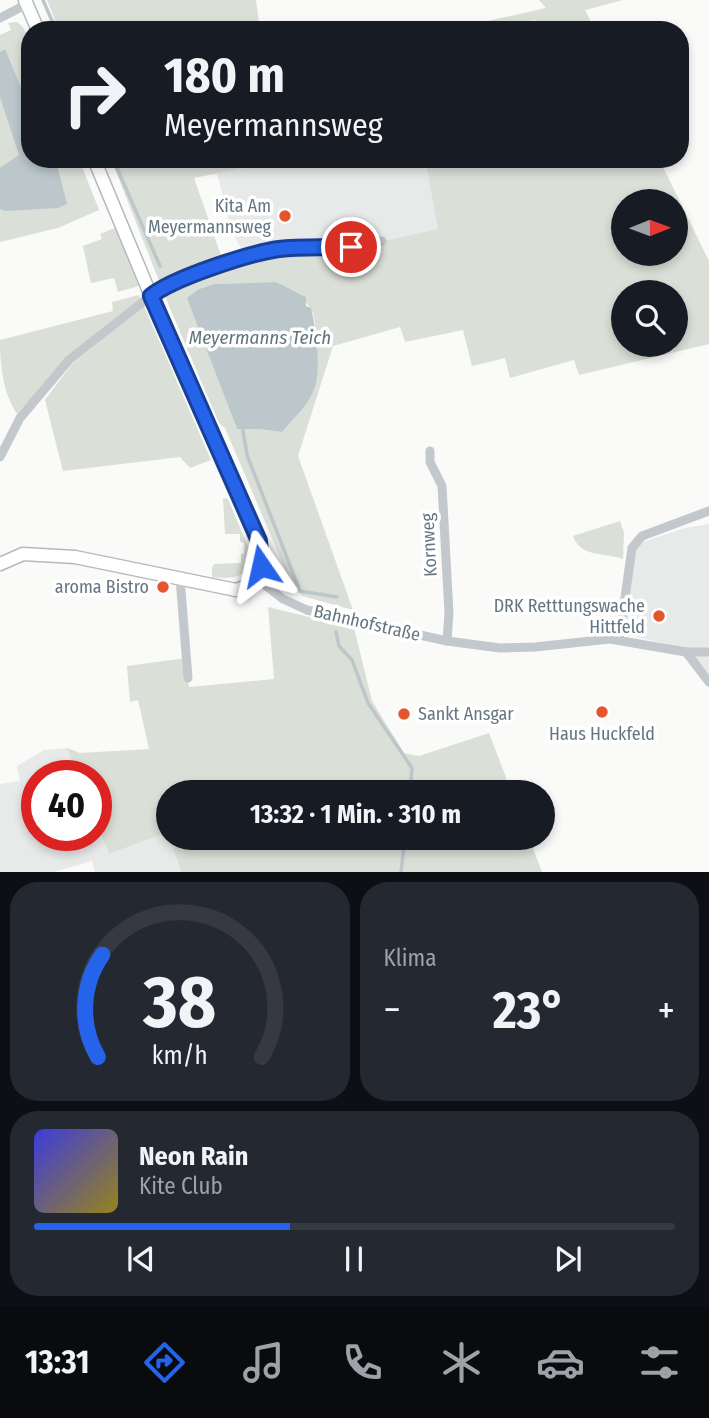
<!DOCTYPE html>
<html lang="de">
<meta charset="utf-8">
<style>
:root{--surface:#171b24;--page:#242831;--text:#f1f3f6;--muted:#9ea1a6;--line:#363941;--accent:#2563eb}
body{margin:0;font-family:"Fira Sans Condensed",sans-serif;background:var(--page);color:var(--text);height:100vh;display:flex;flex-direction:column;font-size:26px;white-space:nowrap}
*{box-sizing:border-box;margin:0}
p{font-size:23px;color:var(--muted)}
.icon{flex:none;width:38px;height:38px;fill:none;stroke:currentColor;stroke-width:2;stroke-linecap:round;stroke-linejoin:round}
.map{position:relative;height:872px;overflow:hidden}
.panel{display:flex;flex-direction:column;gap:10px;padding:10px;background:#0d0f14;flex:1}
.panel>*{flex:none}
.hud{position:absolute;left:21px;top:21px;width:668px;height:147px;border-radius:28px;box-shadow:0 4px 10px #0003;background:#171b24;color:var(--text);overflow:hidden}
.needle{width:46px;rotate:89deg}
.fabs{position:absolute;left:611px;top:189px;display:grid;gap:14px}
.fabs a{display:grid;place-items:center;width:77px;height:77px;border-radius:50%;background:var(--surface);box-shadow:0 4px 10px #0003;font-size:35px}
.speed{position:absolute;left:21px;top:760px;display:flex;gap:14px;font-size:35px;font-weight:700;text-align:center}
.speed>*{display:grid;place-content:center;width:91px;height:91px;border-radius:50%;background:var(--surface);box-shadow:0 4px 10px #0003;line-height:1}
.speed .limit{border:10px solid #d22;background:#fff;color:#111}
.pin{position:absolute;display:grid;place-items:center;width:60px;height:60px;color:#fff;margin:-30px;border:4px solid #fff;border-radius:50%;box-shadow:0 2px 7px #0007}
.me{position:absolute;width:77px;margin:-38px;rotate:349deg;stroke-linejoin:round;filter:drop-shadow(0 0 5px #0008)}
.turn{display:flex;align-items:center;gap:24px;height:147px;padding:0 28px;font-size:32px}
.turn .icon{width:91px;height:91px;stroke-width:2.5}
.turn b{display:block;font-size:49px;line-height:60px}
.big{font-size:52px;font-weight:700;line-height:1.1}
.panel .card{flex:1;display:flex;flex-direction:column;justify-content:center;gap:10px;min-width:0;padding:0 24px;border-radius:28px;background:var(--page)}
.panel .dial{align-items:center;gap:0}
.dial svg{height:182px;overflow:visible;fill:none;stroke:var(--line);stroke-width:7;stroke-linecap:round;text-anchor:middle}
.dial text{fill:var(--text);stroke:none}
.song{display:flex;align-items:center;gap:21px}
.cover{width:84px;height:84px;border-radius:10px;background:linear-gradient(135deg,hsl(240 70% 55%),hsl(50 70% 35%))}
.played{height:7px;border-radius:4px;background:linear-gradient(90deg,var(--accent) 40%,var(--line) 40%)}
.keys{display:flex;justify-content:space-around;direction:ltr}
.heat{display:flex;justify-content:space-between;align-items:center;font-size:38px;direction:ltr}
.panel .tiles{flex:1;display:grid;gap:10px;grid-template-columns:1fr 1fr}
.card:last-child{grid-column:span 2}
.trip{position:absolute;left:156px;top:780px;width:399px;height:70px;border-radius:35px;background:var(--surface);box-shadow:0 4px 10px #0003;font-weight:700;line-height:70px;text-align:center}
.menu{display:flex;height:112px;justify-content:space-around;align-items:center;background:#090b0e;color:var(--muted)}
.menu .icon{width:49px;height:49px}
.menu .active{color:var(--accent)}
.menu b{font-size:32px;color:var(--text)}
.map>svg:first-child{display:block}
.built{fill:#e8e9e9}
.green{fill:#dadfd7;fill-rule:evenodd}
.water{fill:#bbc7cb}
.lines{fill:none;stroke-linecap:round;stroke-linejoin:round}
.stream{stroke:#bbc7cb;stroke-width:3.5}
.secondary-casing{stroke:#b3babf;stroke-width:15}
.street{stroke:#c3c8cc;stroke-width:9}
.secondary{stroke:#fff;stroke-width:12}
.route-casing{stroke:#184099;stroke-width:18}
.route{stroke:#2563eb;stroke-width:12}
.poi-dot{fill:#e4572e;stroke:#fff;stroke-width:2.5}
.labels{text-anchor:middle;stroke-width:7;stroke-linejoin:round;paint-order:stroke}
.poi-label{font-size:18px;fill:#657683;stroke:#fff;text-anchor:end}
.street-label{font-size:18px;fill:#657683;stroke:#fff}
.water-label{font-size:19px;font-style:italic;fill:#60757c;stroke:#fff}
</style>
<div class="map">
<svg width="709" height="872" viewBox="0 0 709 872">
<rect width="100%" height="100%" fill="#fafaf8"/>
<g class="built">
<polygon points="276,159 425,159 438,229 361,246 360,220 341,221 341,247 247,258 232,233 217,173 275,162"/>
<polygon points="709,524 709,674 688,649 623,634 635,550 645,541 685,528"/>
<polygon points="67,748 78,775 37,775 37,835 96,835 96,822 109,854 168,832 168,838 170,838 181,872 95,872 92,861 54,872 0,872 0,784 20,781 17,766 44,750"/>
</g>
<g class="green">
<polygon points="47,0 256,0 260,30 59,30"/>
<polygon points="539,0 623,0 585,10 595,30 538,30 536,20 493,30 447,30 546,8"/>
<polygon points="17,22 23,27 30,43 30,159 79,159 99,210 58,228 0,242 0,35 11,30 8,23"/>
<path d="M 111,159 L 276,159 L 276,161 L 194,178 L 224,264 L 278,249 L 361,246 L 438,229 L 425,159 L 659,159 L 709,261 L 709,344 L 579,375 L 574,360 L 510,378 L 505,358 L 472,366 L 463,330 L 405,342 L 400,327 L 333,346 L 298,456 L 353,610 L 302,596 L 291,583 L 225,428 L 219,423 L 169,306 ZM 623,201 L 676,201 L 676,254 L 623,254 ZM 276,282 C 288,286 307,300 313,313 C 317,324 318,378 314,389 C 306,408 295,417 282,432 L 258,429 L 237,429 L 188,298 L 199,289 L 214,284 ZM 623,292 L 676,292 L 676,345 L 623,345 Z"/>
<polygon points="115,228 139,286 118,292 114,278 91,283 83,246 102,239 100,234"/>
<path d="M 139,295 L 141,301 L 67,359 L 17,414 C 3,393 0,365 0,340 L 113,311 L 112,302 Z"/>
<polygon points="144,306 211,460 190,468 180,457 63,471 45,400 72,364"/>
<path d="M 223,498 L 228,499 L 252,556 C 249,579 231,579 212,577 L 212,568 L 214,564 L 241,563 L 241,554 L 244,554 L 244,543 L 240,542 L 240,534 L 225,534 Z"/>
<path d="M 620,521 L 624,533 L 623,559 C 604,552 581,558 573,536 Z"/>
<polygon points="268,607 354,628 372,701 404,753 419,756 489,733 512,793 168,793 168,832 109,854 96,822 96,775 78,775 67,748 80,753 149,749 138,700 130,702 127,666 186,658 189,687 274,679"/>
<polygon points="170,838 529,838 542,872 181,872"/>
</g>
<g class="water">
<polygon points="5,49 30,109 30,159 53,159 58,169 67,204 58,208 5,211 0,209 0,168 19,155 0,97 0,52"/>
<path d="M 276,282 C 287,286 295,293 306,297 L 306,306 L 311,308 C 316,327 321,368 315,387 C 309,405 294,418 282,432 L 258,429 L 237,429 L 187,298 L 199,289 L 214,284 Z"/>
</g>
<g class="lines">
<g class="stream">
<polyline points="43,0 56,30"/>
<polyline points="113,159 160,266"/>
<polyline points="242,425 247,455 300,591 337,597"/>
<polyline points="336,632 339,646 352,660 368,703 412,768 410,793"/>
<polyline points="401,872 405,838"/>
</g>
<defs>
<g id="secondary">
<polyline points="25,0 38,30"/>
<path d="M 0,564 L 23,554 L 75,557 L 236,590 C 262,582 265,566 259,541 L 151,296 L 94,159"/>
</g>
</defs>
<use href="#secondary" class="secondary-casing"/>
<g class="street">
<polyline points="0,18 27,4"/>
<polyline points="430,451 430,462 442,486 449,613 447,641"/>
<polyline points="0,457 20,418 69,360 162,287 223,264 278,249 351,247 382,241"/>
<polyline points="180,578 188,678"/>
<polyline points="257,579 283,599 307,610 447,641 500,648 535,647 610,639 686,652 709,652"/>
<polyline points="619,640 632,548 642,536 709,511"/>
<polyline points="686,652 709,682"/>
</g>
<use href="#secondary" class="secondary"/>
</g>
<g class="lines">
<defs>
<path id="route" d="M 261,566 L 259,541 L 151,296 C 173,278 250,253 279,249 C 303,246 327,248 351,247"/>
</defs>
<use href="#route" class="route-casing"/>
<use href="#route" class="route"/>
</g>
<g class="poi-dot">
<circle cx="285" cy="216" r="7"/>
<circle cx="163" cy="587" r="7"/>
<circle cx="659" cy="616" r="7"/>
<circle cx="602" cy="712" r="7"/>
<circle cx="404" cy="714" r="7"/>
</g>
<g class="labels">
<g class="poi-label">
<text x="271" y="212">Kita Am<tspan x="271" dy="21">Meyermannsweg</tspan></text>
<text x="149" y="593">aroma Bistro</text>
<text x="645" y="612">DRK Retttungswache<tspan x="645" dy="21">Hittfeld</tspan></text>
<text x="418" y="720" text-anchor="start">Sankt Ansgar</text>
<text x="602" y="740" text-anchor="middle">Haus Huckfeld</text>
</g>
<g class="street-label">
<text transform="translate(429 545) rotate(-93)" y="6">Kornweg</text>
<text transform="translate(367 623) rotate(13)" y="6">Bahnhofstraße</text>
</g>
<g class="water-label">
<text x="260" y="344">Meyermanns Teich</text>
</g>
</g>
</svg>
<div class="fabs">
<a><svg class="needle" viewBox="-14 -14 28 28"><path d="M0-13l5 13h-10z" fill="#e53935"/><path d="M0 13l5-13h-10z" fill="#9ea1a6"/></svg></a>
<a><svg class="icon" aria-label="search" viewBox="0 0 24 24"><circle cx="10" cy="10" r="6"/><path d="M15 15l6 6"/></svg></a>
</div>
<div class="speed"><div class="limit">40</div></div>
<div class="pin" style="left:351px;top:247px;background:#d93025"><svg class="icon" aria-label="arrive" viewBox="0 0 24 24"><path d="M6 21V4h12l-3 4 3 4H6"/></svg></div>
<svg class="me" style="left:261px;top:566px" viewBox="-20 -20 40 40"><path d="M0-17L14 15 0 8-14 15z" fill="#2563eb" stroke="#fff" stroke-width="4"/></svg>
<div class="trip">13:32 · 1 Min. · 310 m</div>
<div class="hud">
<div class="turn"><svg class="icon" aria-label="right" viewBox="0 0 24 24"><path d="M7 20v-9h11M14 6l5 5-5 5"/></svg><div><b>180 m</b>Meyermannsweg</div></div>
</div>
</div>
<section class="panel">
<div class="tiles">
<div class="card dial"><svg viewBox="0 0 100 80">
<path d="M14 69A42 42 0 1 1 86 69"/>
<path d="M14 69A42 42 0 0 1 16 24" stroke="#2563eb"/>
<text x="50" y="56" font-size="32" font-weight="700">38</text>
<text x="50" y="72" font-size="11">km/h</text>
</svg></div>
<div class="card"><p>Klima</p>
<div class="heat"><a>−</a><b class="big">23°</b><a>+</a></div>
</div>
<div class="card">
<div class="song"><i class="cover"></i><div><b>Neon Rain</b><p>Kite Club</p></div></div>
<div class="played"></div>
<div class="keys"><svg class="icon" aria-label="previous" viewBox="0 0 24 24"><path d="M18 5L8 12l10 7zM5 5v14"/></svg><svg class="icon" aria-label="pause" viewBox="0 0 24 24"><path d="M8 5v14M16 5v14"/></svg><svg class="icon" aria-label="next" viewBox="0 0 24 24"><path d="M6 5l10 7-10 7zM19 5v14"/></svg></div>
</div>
</div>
</section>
<nav class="menu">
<b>13:31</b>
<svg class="icon active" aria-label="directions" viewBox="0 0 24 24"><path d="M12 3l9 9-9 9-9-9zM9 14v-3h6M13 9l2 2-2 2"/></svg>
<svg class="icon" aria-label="music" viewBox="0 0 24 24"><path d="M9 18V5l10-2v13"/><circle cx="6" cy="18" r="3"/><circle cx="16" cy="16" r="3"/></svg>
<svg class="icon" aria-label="phone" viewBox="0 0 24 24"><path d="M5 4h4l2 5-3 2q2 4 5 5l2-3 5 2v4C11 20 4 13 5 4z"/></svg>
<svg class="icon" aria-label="climate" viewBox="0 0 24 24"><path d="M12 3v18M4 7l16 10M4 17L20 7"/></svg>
<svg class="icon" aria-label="car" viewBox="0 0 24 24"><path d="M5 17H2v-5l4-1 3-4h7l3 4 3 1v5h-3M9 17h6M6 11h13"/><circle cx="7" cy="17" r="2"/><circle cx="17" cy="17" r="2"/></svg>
<svg class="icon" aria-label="filters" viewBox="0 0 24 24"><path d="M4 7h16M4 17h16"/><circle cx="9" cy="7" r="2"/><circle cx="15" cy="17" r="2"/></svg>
</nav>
